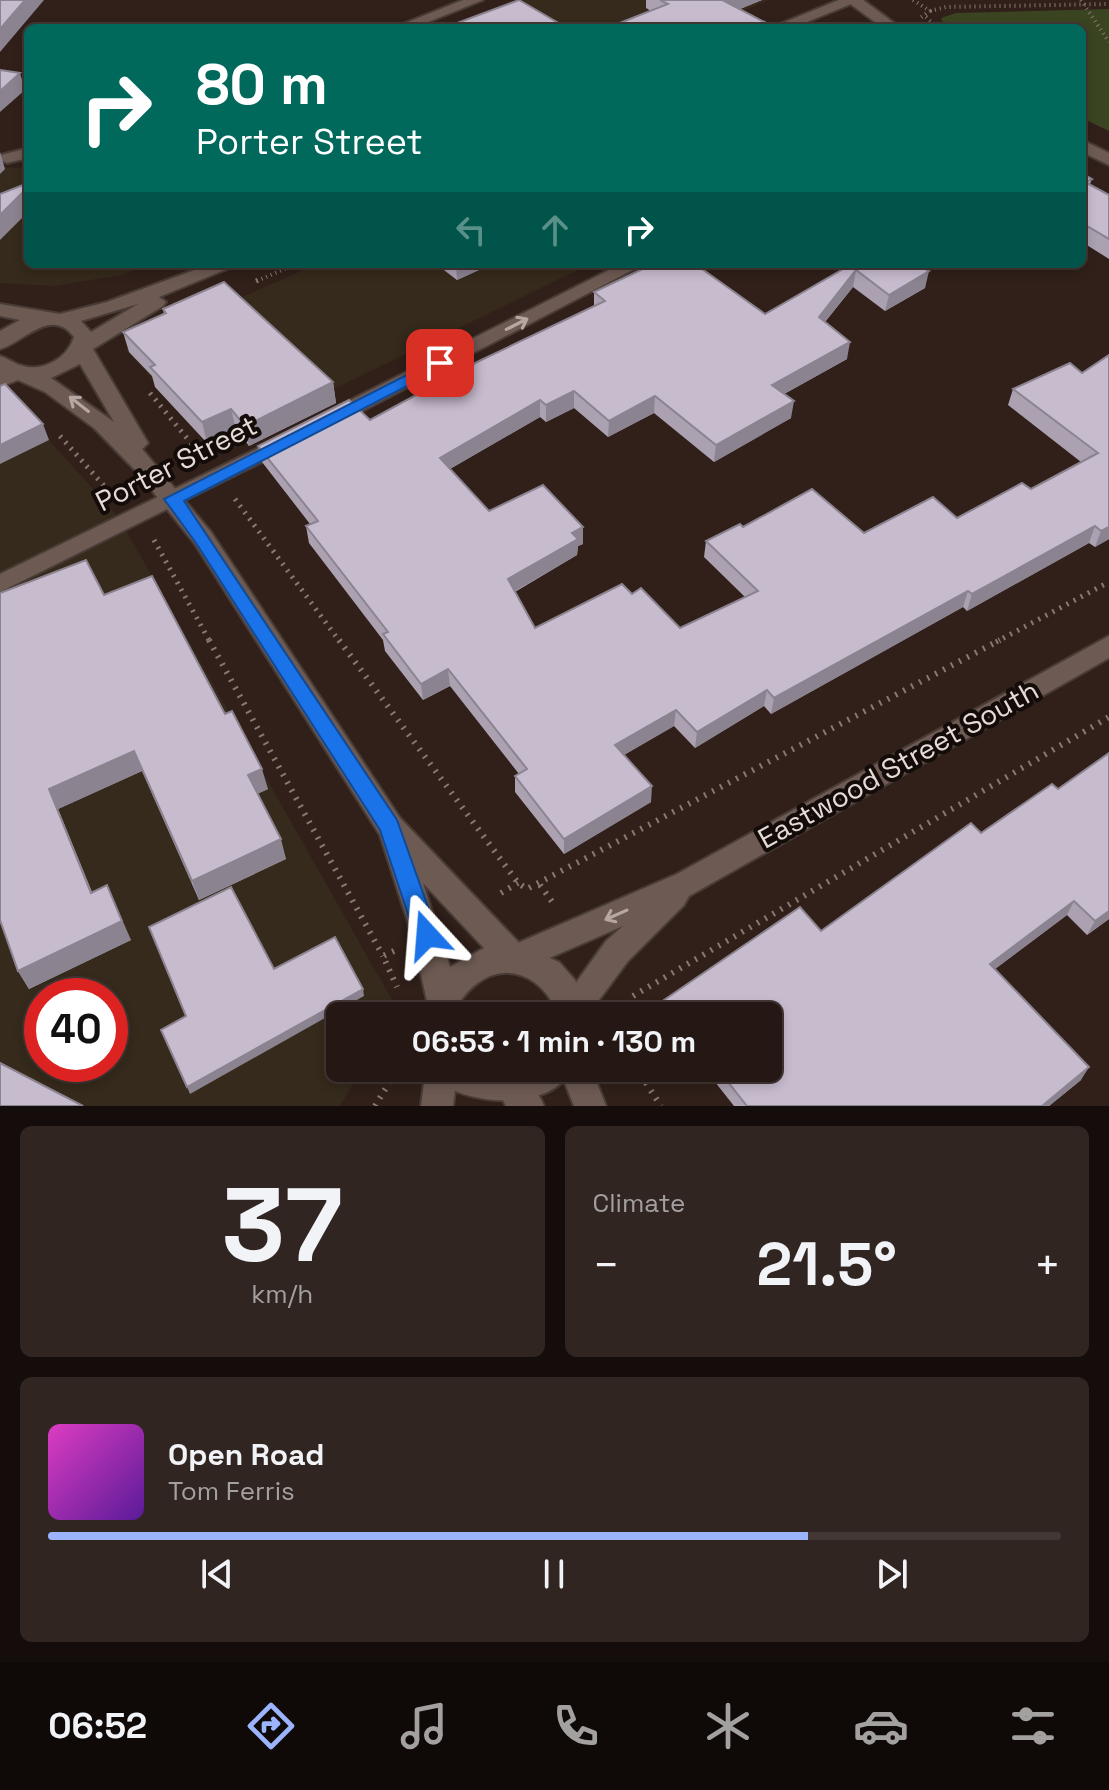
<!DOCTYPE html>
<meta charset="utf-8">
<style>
:root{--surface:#251814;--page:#312522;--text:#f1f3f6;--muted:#a3a0a0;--line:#423734;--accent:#9bb4fd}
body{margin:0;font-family:"Space Grotesk",sans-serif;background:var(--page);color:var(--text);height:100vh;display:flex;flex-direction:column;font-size:30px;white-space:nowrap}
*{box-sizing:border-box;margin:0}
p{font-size:26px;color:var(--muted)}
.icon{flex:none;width:44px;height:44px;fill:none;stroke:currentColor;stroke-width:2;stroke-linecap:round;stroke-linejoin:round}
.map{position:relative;height:1106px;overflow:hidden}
.details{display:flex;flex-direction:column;gap:20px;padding:20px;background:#140d0b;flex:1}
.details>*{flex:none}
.banner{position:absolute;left:24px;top:24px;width:1062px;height:244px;border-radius:12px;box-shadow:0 4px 12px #0003,0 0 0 2px var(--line);background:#00695c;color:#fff;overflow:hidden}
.speed{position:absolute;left:24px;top:978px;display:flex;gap:16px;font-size:40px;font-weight:700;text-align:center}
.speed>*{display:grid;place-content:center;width:104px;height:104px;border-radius:50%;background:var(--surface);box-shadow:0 4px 12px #0003,0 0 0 2px var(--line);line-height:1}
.speed .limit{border:12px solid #d22;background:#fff;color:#111}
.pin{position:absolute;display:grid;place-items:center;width:68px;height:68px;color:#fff;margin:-34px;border-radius:16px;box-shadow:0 4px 12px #0006}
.me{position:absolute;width:88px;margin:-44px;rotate:341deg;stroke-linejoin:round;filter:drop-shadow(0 0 6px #0008)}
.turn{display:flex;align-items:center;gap:28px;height:168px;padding:0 40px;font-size:36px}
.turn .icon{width:104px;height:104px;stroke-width:2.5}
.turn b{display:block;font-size:56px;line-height:68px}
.lanes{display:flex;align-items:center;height:76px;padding:0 40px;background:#0003;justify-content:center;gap:40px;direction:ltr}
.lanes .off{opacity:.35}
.big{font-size:60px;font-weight:600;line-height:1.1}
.details .card{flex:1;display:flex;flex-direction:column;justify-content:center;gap:12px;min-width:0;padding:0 28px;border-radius:12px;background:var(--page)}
.details .dial{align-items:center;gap:0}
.dial b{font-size:104px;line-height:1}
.song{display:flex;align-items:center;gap:24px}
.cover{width:96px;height:96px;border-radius:12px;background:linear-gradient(135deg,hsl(310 70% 55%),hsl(270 70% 35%))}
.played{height:8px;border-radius:4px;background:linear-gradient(90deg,var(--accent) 75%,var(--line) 75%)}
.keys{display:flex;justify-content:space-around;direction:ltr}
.heat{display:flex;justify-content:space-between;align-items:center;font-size:44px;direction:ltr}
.details .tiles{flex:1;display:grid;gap:20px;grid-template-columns:1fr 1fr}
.card:last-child{grid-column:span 2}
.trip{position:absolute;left:326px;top:1002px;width:456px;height:80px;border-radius:12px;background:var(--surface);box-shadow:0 4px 12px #0003,0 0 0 2px var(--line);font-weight:600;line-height:80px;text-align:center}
.tab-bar{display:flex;height:128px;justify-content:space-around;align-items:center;background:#0f0a08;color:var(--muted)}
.tab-bar .icon{width:56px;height:56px}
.tab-bar .selected{color:var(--accent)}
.tab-bar b{font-size:36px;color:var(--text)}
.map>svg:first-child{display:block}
.commercial{fill:#352a1b;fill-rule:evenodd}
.green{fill:#3b4421}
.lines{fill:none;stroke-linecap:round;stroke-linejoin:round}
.service-casing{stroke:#493c37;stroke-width:4}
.minor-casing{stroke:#493c37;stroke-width:4}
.tertiary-casing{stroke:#493c37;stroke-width:4}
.secondary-casing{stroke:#493c37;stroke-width:4}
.path-far2{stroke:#877873;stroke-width:4;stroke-dasharray:1 4;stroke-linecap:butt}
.path-far1{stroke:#877873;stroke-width:5;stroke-dasharray:2 6;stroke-linecap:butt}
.path{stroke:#877873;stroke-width:6;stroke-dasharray:2 7;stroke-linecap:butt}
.service{fill:#6d5a53;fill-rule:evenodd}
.minor{fill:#6d5a53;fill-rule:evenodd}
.tertiary{fill:#6d5a53;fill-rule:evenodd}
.secondary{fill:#6d5a53;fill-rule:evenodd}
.wall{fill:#aba1b1}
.shaded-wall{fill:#8b8390}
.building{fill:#c7bbce;stroke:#8b8390;stroke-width:2}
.oneway{stroke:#b6a7a2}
.route{fill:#1a73e8;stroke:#114b97;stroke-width:2}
.labels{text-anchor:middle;stroke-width:8;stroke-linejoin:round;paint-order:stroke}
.street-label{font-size:28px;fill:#e6dbd6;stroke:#130c09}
</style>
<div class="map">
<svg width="1109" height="1106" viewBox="0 0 1109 1106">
<rect width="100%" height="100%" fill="#31201a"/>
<g class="commercial">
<polygon points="521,0 769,0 703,28 442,28"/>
<polygon points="0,167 28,168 28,264 148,264 122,275 54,286 0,283"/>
<polygon points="317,264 590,264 215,447 125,349"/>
<path d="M 12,399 L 119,518 L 392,1000 L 392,1016 L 340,1016 L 340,1068 L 362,1068 L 340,1106 L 0,1106 L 0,405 ZM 42,996 L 110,996 L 110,1064 L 42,1064 Z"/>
</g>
<polygon class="green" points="1109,9 1109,131 1082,118 1082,28 945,28 941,18 956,13"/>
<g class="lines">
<defs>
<g id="service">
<polygon points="463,0 483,0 413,28 393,28"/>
<polygon points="28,148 28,158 7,163 0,160 1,155"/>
<polygon points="621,264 644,264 337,424 323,424 320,419 323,414"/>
<polygon points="285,435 292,437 295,442 292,447 0,592 0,574"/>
</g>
<g id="minor">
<polygon points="19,365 26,367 30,372 26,377 0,387 0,372"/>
<polygon points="1109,636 1109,658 689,896 684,905 628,961 587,1016 560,1016 557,1009 606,941 623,926 517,972 506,968 502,958 506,948 677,874"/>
<polygon points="559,1068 591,1068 606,1106 574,1106"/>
<path d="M 514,1075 C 529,1081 538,1091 544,1106 L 506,1106 L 498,1091 L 503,1080 Z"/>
</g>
<g id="tertiary">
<polygon points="839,0 861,0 792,28 770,28"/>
<path d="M 211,264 L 239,264 L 159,297 L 166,302 L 163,306 L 93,349 L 148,443 L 142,449 L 211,532 L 400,818 L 522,946 L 559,962 L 575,980 L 591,1016 L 559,1016 C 535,957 478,960 452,1016 L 420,1016 L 427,1001 L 412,935 L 380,835 L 195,544 L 137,472 L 94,428 L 45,392 L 0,372 L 0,356 C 7,358 12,362 19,365 C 42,373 67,359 74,337 C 51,306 23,343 0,349 L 0,331 L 20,320 L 0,316 L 0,304 L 60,314 L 107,302 ZM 138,304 L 91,332 L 81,321 ZM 80,364 L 114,422 L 51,378 ZM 423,883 L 484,948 L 450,967 Z"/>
<path d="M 426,1068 L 477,1068 L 504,1074 L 530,1068 L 573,1068 C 554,1106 492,1106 455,1091 L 453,1106 L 421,1106 Z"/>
</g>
<g id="secondary">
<polygon points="845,0 863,0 901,28 883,28"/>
<polygon points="1082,140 1109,153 1109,165 1082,152"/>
</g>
</defs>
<use href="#service" class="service-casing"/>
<use href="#minor" class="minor-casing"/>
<use href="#tertiary" class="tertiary-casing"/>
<use href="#secondary" class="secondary-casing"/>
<g class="path-far2">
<polyline points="913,0 930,11 920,18"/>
<polyline points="1081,0 1109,42"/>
<polyline points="930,11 946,7 1109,4"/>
<polyline points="926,17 937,28"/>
<polyline points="257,281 296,264"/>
</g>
<g class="path-far1">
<polyline points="256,281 261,279"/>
<polyline points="150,393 199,453"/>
<polyline points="60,436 112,495"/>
<polyline points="235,499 340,642"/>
<polyline points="154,540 210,642"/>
<polyline points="996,642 1109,582"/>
</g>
<g class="path">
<polyline points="209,640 383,956"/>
<polyline points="339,640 518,883 527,889 1000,640"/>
<polyline points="540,885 553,903"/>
<polyline points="501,893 518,883"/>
<polyline points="394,951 383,956 397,987"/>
<polyline points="633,996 1109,717"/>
<polyline points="636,1068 661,1106"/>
<polyline points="375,1106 398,1068"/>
</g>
<use href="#service" class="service"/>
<use href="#minor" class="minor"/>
<use href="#tertiary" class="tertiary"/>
<use href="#secondary" class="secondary"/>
</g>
<g class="wall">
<polygon points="646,0 762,0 740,9 651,11 646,8"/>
<polygon points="1082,173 1092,179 1090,184 1109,195 1109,259 1082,242"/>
<polygon points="436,264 492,264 457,280"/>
<polygon points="836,264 932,264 931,267 926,270 925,288 885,311 853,287 825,322 847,359 784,394 791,418 714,462 654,413 608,437 574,408 546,422 540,417 450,469 489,511 583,527 583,544 578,546 577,555 515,592 535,628 632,594 680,628 745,597 704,557 706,541 743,527 864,533 957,518 1031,489 1081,462 1008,405 1013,389 1082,373 1109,355 1109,539 1095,547 1089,543 967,611 963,607 771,714 764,706 695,748 674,726 624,755 651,802 564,854 515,792 515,776 519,774 450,686 423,700 385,651 383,640 309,543 306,526 310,524 262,462 258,446 370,420 594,306 594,292 765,314 844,269"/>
<polygon points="163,309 333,382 336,403 249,446 236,429 207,443 155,387 152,376 129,352 123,332 164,314"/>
<polygon points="104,595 225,714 268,789 257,794 286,859 199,900 142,771 58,809 92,892 131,940 29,989 18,971"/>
<polygon points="981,833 1109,919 1087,935 1067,915 995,969 1081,1080 1049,1106 734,1106 704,1068 768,1068 768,1016 664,1016 662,1014 664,1000 821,931"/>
</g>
<g class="shaded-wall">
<polygon points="25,0 44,0 0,52 0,29"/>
<polygon points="727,0 762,0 723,16 724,1"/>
<polygon points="20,73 25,90 0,112 0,91"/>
<polygon points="0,152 5,169 0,174"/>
<polygon points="26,189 28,196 28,212 0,240 0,215"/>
<polygon points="456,264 492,264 457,280"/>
<polygon points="912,264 932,264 931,267 909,278"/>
<polygon points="856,270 853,287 816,333 819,317"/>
<polygon points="929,271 925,288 885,311 889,295"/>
<polygon points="850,342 847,359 770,402 772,385"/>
<polygon points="333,382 336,403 249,446 245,426"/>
<polygon points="574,391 574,408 546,422 546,405"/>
<polygon points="655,396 654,413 608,437 609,421"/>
<polygon points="540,400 540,417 441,474 440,458"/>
<polygon points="794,401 791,418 714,462 716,445"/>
<polygon points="231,409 236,429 207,443 202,422"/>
<polygon points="43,424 49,440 0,464 0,445"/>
<polygon points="1095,526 1089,543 967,611 972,594"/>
<polygon points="583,527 583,544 578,546 577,555 508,595 508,579 572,533"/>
<polygon points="1109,527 1109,539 1095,547 1101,531"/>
<polygon points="968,591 963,607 771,714 774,698"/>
<polygon points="448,669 450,686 423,700 421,684"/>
<polygon points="767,690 764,706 695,748 697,732"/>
<polygon points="676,710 674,726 615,760 615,745"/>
<polygon points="134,751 142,771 58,809 100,912 49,789"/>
<polygon points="262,769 268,789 253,796 248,775"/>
<polygon points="652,786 651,802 564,854 564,839"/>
<polygon points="281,839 286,859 199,900 192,881"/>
<polygon points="107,885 131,940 29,989 18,971"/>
<polygon points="1074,901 1067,915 983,978 990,964"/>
<polygon points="1109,911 1109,919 1087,935 1095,921"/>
<polygon points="363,989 364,996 190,1094 187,1087"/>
<polygon points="1089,1067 1081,1080 1049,1106 1042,1106"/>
</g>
<g class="building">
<polygon points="0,0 25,0 0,29"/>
<polygon points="519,0 567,28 452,28 449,26"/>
<polygon points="660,0 727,0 724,1 776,28 607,28 668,4"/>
<polygon points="0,70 20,73 0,91"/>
<polygon points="1082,173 1092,179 1085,182 1109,195 1109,239 1082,223"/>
<polygon points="28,183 28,198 26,189 0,215 0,194"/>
<polygon points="653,264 695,264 765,314 852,264 916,264 929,271 889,295 856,270 819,317 850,342 772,385 794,401 716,445 655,396 609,421 574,391 546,405 540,400 440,458 489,511 543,485 583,527 572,533 578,539 508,579 535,628 622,584 632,594 641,588 680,628 758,591 706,541 740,524 743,527 812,489 864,533 933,497 957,518 1022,483 1031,489 1098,453 1013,389 1070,363 1082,373 1109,355 1109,527 1101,531 1095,526 972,594 968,591 774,698 767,690 697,732 676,710 615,745 652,786 564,839 515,776 527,769 448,669 421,684 383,634 388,632 306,526 318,521 258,446 349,400 370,420 477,362 605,301 594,292"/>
<polygon points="224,282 333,382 245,426 231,409 202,422 150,367 155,365 123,332 166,313 163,309"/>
<polygon points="5,384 43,424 0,445 0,386"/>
<polygon points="86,560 104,595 152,576 225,714 232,711 262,769 248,775 281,839 192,881 134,751 49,789 91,893 107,885 122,921 18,971 0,920 0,593"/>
<polygon points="1109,753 1109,911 1095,921 1074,901 990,964 1089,1067 1042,1106 747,1106 717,1068 768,1068 768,1016 676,1016 664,1000 800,907 821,931 971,823 981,833 1052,784 1058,789"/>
<polygon points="231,887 274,969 335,937 363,989 187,1087 161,1030 186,1016 149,927"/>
<polygon points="0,1063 83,1106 0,1106"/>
</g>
<defs><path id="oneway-shaft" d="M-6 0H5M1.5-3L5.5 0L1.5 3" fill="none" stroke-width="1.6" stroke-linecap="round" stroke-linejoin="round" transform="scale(2)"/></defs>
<g class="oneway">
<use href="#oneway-shaft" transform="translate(517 324) rotate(-27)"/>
<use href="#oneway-shaft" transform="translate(79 404) rotate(-142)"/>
<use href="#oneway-shaft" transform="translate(616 915) rotate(156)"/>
</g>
<polygon class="route" points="440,358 448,363 446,366 184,501 397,820 438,935 435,943 427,946 419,943 415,935 380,830 196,543 164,499"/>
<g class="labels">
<g class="street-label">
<text transform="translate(176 463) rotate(-27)" y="10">Porter Street</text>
<text transform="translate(898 764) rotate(-29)" y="10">Eastwood Street South</text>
</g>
</g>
</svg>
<div class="speed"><div class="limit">40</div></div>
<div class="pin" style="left:440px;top:363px;background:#d93025"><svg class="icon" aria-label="arrive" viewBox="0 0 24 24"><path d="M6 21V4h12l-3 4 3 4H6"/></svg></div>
<svg class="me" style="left:427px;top:935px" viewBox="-20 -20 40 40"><path d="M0-17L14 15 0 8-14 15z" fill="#1a73e8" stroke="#fff" stroke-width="4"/></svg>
<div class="trip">06:53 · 1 min · 130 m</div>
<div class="banner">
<div class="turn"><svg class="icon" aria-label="right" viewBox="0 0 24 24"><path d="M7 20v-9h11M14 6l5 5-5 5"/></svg><div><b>80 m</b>Porter Street</div></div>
<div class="lanes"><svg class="icon off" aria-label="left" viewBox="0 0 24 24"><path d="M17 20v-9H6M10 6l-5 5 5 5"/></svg><svg class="icon off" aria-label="ahead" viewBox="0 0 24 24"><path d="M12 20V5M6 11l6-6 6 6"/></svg><svg class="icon" aria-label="right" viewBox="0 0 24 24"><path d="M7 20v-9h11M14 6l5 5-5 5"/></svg></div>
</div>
</div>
<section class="details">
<div class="tiles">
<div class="card dial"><b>37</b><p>km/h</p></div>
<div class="card"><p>Climate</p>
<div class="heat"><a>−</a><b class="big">21.5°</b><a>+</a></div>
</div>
<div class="card">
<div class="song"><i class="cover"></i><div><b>Open Road</b><p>Tom Ferris</p></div></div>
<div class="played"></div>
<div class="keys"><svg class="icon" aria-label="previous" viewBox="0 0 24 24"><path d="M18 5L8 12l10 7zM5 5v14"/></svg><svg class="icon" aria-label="pause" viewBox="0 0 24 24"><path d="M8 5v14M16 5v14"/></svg><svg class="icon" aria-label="next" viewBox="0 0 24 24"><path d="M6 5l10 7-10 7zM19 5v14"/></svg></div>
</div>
</div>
</section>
<nav class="tab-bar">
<b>06:52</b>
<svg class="icon selected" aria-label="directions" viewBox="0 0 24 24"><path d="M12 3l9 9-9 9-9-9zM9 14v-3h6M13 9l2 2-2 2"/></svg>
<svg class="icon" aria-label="music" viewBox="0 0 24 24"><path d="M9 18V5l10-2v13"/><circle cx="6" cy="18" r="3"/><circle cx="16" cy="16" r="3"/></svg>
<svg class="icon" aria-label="phone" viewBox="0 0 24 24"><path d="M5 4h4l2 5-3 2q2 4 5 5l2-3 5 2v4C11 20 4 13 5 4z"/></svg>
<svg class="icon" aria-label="climate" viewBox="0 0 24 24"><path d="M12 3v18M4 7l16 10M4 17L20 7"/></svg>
<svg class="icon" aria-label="car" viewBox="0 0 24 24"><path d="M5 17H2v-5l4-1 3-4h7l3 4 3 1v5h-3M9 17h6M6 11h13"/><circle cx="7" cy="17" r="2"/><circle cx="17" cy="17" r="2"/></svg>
<svg class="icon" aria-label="filters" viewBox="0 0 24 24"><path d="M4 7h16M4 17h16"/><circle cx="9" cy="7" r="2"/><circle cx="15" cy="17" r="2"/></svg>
</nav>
